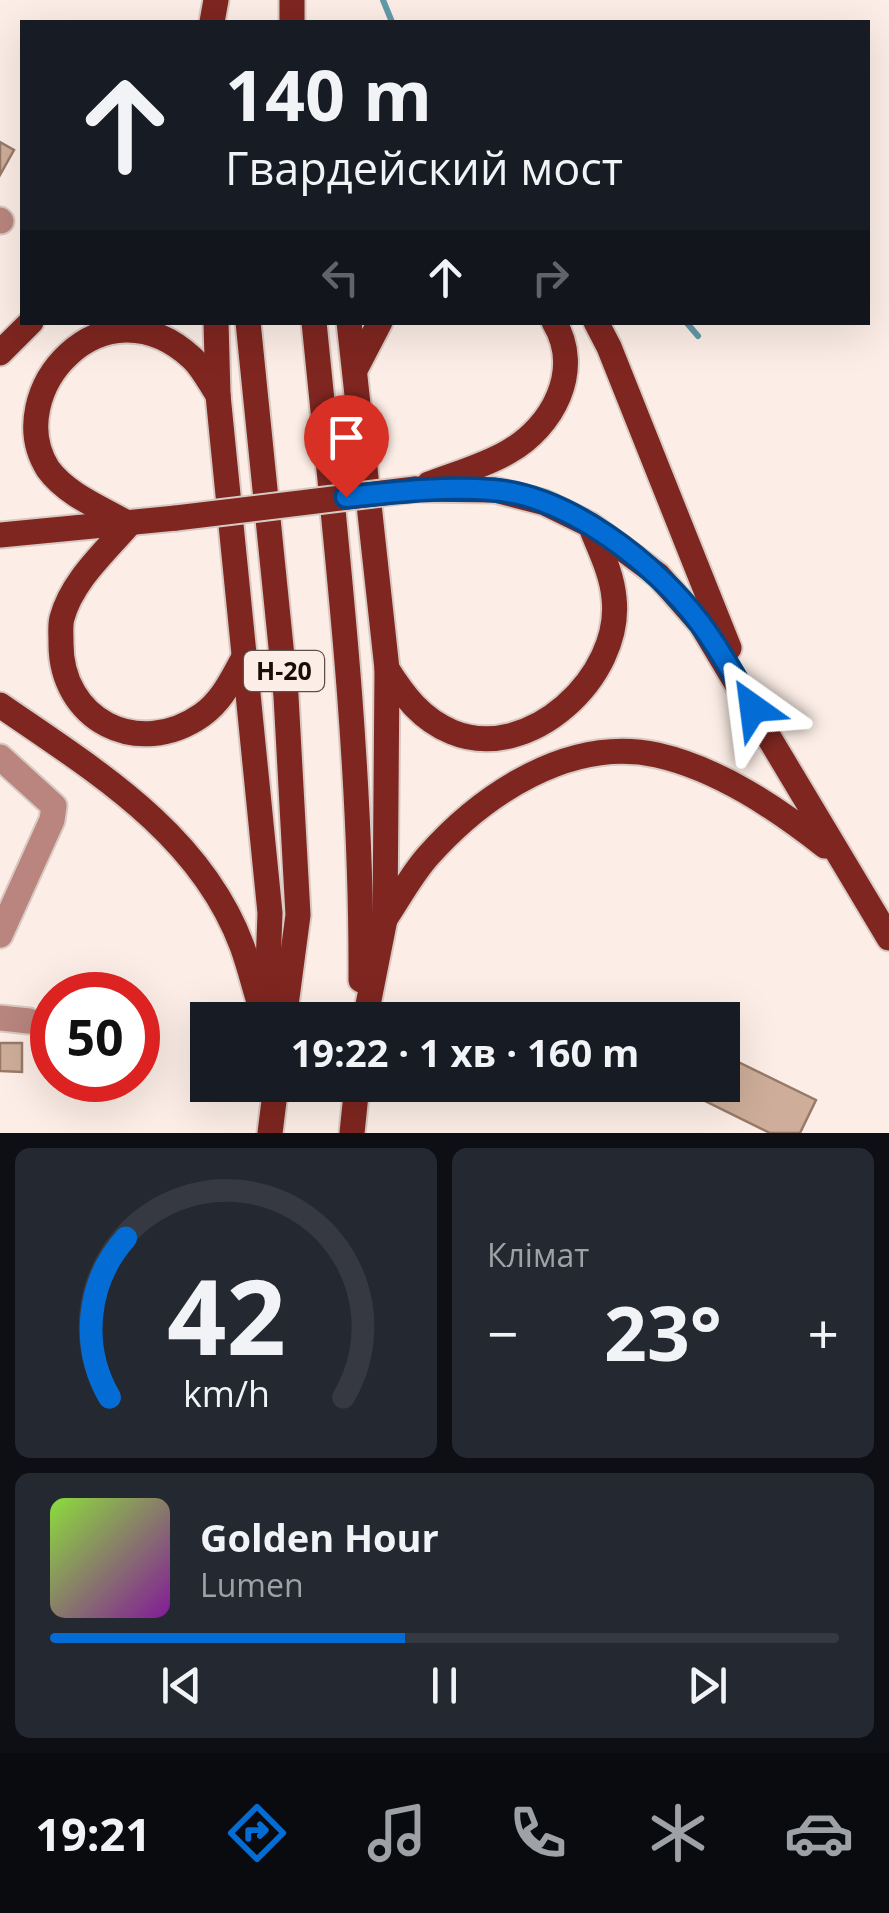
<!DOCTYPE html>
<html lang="uk">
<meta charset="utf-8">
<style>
:root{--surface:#171b24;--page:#242831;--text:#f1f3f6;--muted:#9ea1a6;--line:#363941;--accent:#046dd5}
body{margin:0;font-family:"Open Sans",sans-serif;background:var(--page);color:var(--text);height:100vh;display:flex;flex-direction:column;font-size:38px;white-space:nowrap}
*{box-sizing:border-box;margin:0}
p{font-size:32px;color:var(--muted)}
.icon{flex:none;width:55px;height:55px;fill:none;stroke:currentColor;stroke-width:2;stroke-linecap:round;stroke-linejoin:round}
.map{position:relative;height:1133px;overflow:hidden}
.details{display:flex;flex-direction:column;gap:15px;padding:15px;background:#0d0f14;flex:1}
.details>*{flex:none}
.guide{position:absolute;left:20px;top:20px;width:850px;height:305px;border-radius:0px;box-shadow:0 10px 40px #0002;background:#171b24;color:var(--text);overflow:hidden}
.speed{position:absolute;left:30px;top:972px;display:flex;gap:20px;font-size:50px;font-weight:700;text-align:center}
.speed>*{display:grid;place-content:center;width:130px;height:130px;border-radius:50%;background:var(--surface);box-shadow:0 10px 40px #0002;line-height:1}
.speed .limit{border:15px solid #d22;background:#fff;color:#111}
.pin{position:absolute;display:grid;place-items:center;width:85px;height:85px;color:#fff;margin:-102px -42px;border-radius:50% 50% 50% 0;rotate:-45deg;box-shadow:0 0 10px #0007}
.pin .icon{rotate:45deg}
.me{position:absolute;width:110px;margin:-55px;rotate:329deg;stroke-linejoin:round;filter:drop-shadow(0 0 8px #0008)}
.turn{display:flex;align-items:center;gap:35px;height:210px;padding:0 40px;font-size:45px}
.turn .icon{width:130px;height:130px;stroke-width:2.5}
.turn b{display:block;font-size:70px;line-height:85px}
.lanes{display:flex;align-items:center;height:95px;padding:0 40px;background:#0003;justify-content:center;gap:50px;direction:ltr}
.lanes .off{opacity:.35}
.big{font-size:75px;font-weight:700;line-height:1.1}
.details .card{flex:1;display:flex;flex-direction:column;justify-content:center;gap:15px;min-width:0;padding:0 35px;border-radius:15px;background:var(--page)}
.details .dial{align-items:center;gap:0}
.dial svg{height:260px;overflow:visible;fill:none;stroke:var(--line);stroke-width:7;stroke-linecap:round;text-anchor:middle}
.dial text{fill:var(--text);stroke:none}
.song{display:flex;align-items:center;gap:30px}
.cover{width:120px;height:120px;border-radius:15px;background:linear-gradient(135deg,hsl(90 70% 55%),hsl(290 70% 35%))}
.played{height:10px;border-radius:5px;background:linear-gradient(90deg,var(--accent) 45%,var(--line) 45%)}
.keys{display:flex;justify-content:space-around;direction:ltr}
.heat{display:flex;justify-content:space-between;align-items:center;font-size:55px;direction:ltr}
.details .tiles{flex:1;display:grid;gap:15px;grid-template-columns:1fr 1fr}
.card:last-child{grid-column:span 2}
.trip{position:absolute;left:190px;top:1002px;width:550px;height:100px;border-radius:0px;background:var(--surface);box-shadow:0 10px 40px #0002;font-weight:700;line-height:100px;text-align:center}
.tabs{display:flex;height:160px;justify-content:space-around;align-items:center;background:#090b0e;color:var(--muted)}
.tabs .icon{width:70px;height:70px}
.tabs .current{color:var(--accent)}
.tabs b{font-size:45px;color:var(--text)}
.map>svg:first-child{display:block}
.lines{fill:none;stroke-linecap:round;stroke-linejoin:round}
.stream{stroke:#629aa7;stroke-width:6}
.building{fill:#ceae9a;stroke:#987a68;stroke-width:2.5}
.minor-casing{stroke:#d8cac2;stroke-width:29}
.major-casing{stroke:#d8cac2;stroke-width:29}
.minor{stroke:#b9857e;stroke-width:25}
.major{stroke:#7f2620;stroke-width:25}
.major-bridge-casing{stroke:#d8cac2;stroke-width:29;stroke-linecap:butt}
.major-bridge{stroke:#7f2620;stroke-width:25}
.route-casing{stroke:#03478a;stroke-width:25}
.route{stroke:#046dd5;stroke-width:18}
.labels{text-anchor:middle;stroke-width:9;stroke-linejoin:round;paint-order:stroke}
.shield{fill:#fceee6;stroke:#5c504a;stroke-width:2.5}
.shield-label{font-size:25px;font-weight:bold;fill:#180d07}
</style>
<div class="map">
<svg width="889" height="1133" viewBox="0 0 889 1133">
<rect width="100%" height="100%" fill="#fceee6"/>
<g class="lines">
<g class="stream">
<polyline points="383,0 392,22"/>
<polyline points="686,322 698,336"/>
</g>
</g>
<g class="building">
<polygon points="0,142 14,150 0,175"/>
<polygon points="0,1043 22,1043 22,1072 0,1071"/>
<polygon points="722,1054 816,1100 800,1133 770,1133 679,1088 680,1085 722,1085"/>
</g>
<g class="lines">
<defs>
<g id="minor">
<polyline points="0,220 1,221"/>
<polyline points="0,757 54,806 52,820 0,935"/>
<polyline points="0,1018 29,1021"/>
</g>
<g id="major">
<polyline points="292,0 292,22"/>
<polyline points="212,22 216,0"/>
<polyline points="216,322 218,395 270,913 266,1020"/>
<polyline points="248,322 286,696 298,915 284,1020"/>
<path d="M 314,322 C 336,542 362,760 361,980"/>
<polyline points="349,322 387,669 385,919 365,1020"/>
<polyline points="596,322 609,347 729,648"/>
<polyline points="0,353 31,322"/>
<polyline points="355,370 380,322"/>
<path d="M 429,484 C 455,474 484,466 508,452 C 553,427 583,370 554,322"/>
<polyline points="415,489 495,490 545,503 590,525 658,575 701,624 889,938"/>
<path d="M 129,524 C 101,508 67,495 48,469 C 0,393 103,276 192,358 C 202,367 210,383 218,395"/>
<path d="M 129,524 C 104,553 72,581 62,618 C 60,625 61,634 61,642 C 60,720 138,760 202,715 C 222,701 232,679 243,659"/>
<polyline points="0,535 176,518"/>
<path d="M 387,669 C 404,696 421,719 452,732 C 529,764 623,676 614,598 C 612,573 599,548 590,525"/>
<path d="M 0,705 C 94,770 200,833 242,946 C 249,965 254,986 260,1005"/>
<path d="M 385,919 C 399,898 412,874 428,856 C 483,794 570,736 657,755 C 719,769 776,808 825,846"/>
<polyline points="270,1133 276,1085"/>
<polyline points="352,1133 357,1085"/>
</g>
</defs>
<use href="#minor" class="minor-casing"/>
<use href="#major" class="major-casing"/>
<use href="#minor" class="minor"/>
<use href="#major" class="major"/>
<defs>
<polyline id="major-bridge" points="176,518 415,489"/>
</defs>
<use href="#major-bridge" class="major-bridge-casing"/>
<use href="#major-bridge" class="major-bridge"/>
</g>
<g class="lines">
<defs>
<path id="route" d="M 346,497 C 395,492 443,486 492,490 C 568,495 656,564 700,623 C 720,649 736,680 753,708"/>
</defs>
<use href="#route" class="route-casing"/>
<use href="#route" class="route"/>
</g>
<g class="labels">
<rect class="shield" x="244" y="651" width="80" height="40" rx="8"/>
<g class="shield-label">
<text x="284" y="680">Н-20</text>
</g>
</g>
</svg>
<div class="speed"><div class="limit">50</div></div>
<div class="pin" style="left:346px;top:497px;background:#d93025"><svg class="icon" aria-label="arrive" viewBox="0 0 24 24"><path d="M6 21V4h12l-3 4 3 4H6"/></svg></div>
<svg class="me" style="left:753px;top:708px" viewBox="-20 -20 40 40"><path d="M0-17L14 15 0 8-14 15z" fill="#046dd5" stroke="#fff" stroke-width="4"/></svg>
<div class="trip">19:22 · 1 хв · 160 m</div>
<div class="guide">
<div class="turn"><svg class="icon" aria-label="ahead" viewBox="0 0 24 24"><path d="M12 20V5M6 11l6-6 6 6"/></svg><div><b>140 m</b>Гвардейский мост</div></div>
<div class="lanes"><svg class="icon off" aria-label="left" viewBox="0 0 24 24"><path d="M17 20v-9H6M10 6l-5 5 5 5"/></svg><svg class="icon" aria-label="ahead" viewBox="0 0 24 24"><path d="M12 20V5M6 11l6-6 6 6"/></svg><svg class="icon off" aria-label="right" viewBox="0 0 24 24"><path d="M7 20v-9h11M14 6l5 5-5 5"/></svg></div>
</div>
</div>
<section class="details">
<div class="tiles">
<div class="card dial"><svg viewBox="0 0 100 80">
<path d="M14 69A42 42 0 1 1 86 69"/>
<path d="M14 69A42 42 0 0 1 19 20" stroke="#046dd5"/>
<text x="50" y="56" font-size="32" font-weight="700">42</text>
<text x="50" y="72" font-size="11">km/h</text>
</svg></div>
<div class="card"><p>Клімат</p>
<div class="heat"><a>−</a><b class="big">23°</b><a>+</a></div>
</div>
<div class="card">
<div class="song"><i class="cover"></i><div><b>Golden Hour</b><p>Lumen</p></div></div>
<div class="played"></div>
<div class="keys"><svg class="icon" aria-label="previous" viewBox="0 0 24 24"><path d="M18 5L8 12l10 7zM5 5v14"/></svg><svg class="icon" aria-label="pause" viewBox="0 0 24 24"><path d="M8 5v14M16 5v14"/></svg><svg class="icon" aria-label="next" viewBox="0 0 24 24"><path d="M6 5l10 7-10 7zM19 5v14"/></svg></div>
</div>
</div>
</section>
<nav class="tabs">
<b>19:21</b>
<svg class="icon current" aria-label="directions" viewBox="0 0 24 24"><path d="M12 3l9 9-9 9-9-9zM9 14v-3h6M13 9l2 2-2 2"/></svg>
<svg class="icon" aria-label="music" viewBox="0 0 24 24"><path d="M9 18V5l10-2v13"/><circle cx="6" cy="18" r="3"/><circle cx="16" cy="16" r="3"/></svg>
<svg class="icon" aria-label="phone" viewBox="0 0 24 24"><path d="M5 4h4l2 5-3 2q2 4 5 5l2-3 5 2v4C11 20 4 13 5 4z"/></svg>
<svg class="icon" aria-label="climate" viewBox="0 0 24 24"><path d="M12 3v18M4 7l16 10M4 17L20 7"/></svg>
<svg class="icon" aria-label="car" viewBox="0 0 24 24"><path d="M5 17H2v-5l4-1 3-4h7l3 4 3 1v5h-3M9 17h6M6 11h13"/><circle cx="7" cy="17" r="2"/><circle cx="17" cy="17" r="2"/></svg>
</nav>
